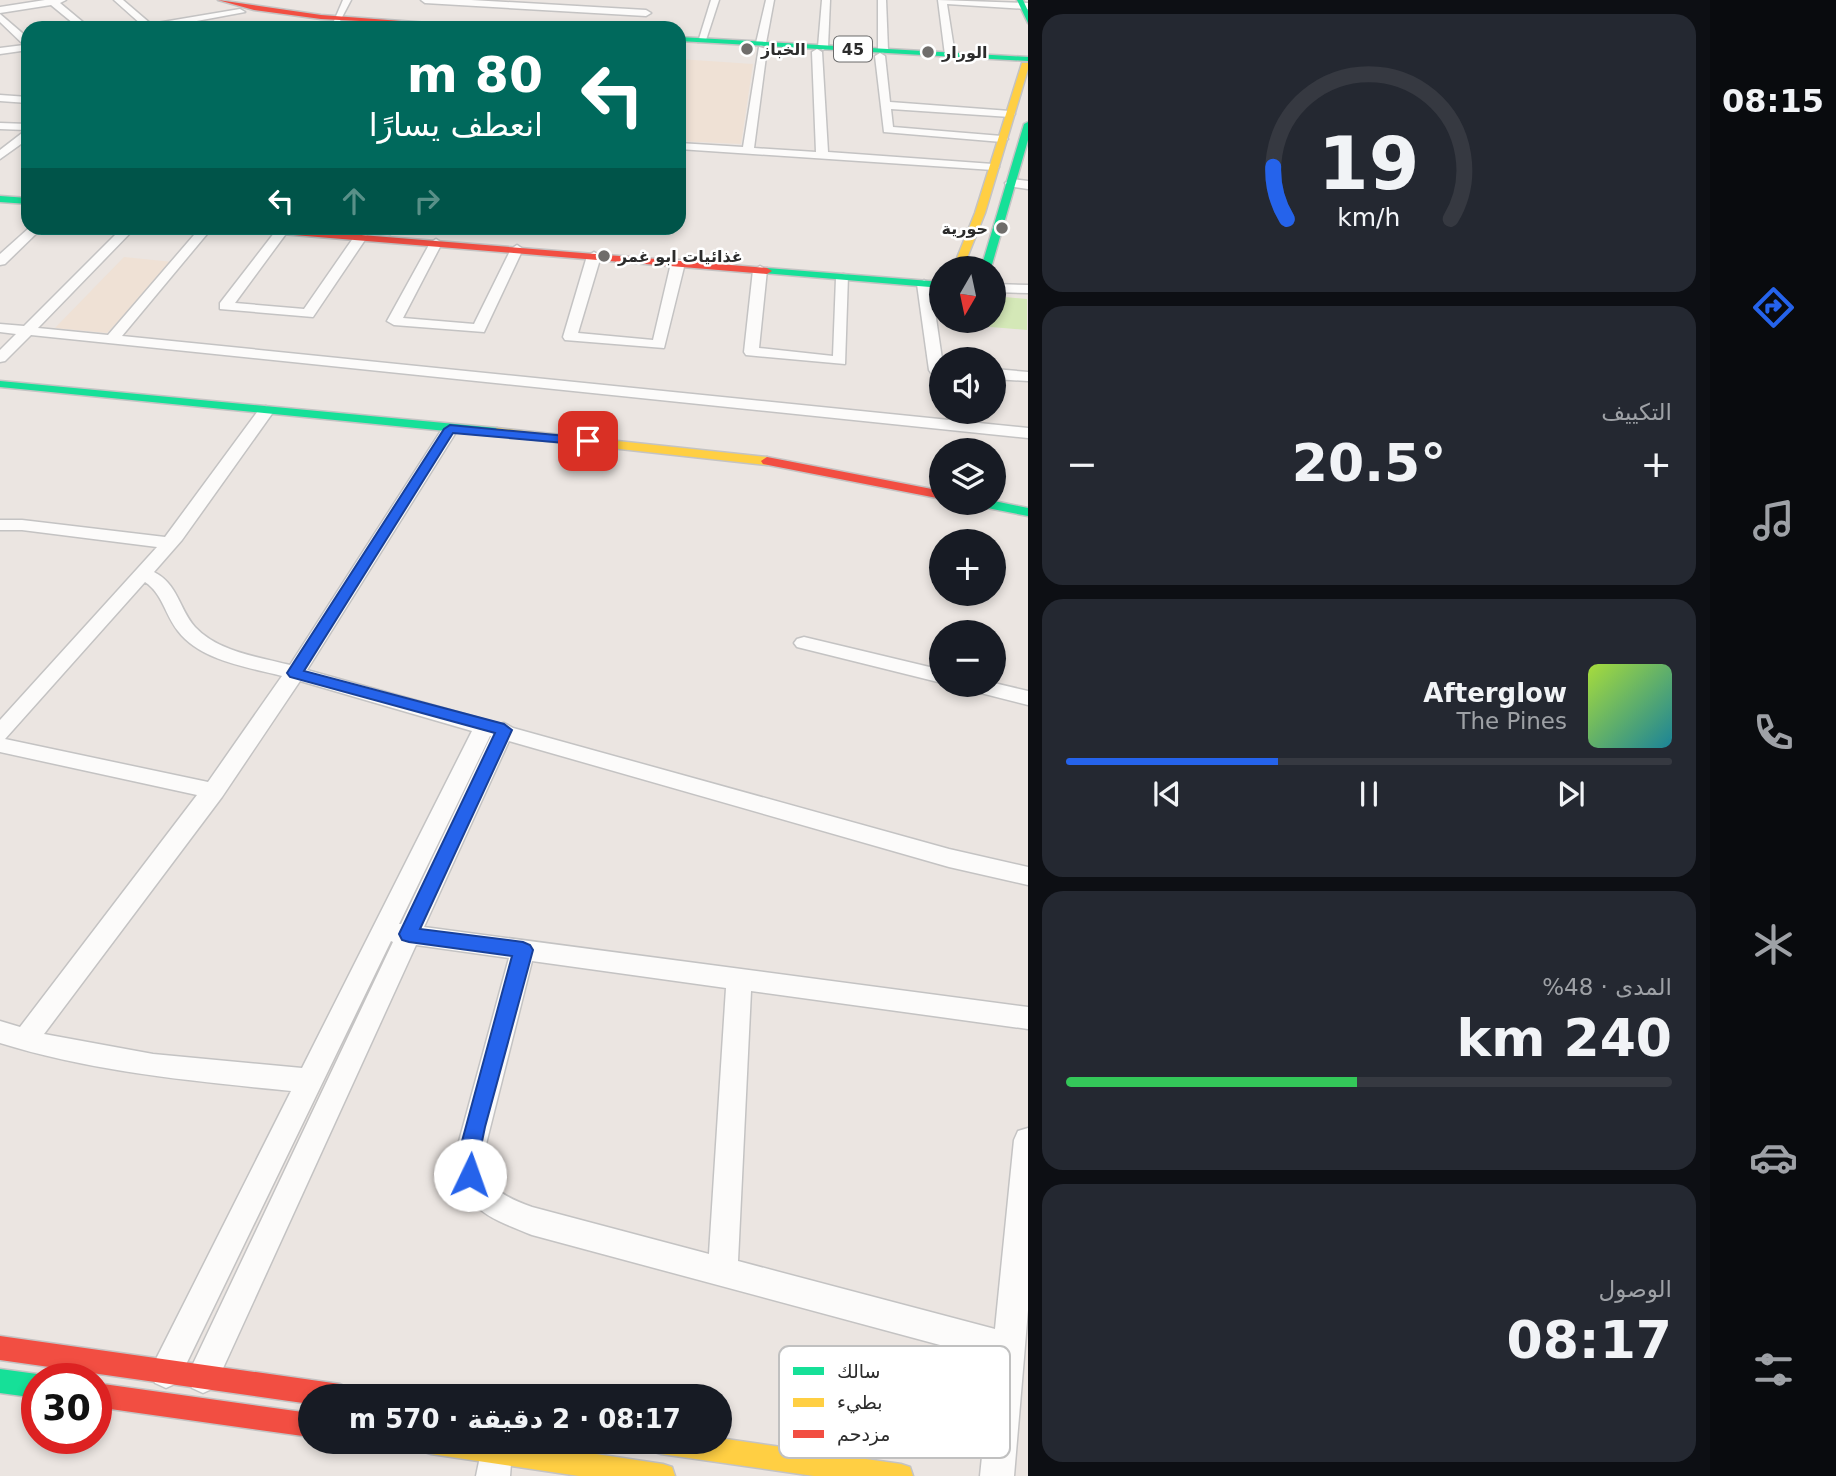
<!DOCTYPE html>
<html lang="ar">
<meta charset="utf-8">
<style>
:root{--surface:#171b24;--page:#242831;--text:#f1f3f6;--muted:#9ea1a6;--line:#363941;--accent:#2563eb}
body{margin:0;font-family:"DejaVu Sans","Noto Naskh Arabic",sans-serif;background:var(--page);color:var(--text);direction:rtl;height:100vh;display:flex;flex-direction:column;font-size:26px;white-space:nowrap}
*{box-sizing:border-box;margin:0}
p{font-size:23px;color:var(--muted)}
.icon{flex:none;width:38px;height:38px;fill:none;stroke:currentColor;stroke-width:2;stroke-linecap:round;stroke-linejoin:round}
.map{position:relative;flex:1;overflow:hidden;direction:ltr}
.sheet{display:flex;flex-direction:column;gap:14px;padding:14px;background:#0d0f14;width:682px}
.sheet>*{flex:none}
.top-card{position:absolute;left:21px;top:21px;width:665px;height:214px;border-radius:21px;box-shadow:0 4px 10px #0003;direction:rtl;background:#00695c;color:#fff;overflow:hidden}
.needle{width:46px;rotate:189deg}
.controls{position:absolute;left:929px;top:256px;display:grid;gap:14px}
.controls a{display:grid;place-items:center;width:77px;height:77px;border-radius:50%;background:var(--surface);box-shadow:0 4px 10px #0003;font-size:35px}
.speed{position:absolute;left:21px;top:1363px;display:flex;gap:14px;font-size:35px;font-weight:700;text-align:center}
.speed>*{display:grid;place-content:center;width:91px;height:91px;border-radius:50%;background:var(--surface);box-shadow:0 4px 10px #0003;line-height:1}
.speed .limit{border:10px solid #d22;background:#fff;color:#111}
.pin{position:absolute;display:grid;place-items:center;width:60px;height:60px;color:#fff;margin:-30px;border-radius:14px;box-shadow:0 4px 10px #0006}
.me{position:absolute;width:77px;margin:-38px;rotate:3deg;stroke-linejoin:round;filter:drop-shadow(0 0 5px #0008)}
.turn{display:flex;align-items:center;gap:24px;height:147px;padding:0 28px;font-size:32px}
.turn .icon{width:91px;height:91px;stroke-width:2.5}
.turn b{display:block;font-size:49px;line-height:60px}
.lanes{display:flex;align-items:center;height:66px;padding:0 28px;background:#0003;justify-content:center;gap:35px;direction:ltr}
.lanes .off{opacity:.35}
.big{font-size:52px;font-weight:600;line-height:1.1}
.sheet .tile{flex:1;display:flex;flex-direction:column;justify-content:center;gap:10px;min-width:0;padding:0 24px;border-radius:21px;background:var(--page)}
.sheet .dial{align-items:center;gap:0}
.dial svg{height:182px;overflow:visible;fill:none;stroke:var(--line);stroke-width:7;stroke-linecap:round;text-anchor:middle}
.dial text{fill:var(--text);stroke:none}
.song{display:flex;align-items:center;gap:21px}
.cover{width:84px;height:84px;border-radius:10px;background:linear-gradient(135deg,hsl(80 70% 55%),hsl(190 70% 35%))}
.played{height:7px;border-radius:4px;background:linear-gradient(90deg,var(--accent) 35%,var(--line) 35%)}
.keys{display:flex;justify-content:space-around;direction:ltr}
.heat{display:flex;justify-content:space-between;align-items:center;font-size:38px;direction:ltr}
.charge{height:10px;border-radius:5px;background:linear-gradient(90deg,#34c759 48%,var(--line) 0)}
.trip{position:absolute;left:298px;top:1384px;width:434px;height:70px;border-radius:35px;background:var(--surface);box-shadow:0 4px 10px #0003;font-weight:600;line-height:70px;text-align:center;direction:rtl}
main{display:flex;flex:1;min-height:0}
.tabs{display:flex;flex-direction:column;width:126px;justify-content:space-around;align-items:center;background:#090b0e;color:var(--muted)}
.tabs .icon{width:49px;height:49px}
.tabs .selected{color:var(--accent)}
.tabs b{font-size:32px;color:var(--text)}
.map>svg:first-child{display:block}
.education{fill:#efe1d5}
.green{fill:#d4e8b7}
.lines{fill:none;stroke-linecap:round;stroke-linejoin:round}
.street-casing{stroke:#c4c3c3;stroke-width:3}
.fast-casing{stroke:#c4c3c3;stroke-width:3}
.slow-casing{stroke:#c4c3c3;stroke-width:3}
.jam-casing{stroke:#c4c3c3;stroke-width:3}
.street{fill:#fcfbfa;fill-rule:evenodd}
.fast{fill:#16e098;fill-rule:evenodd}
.slow{fill:#ffcf43;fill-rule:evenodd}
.jam{fill:#f24e42;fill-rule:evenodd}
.route{fill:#2563eb;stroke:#184099;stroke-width:2}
.poi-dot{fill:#6f6d6b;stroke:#fff;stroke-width:2.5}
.labels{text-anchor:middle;stroke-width:5;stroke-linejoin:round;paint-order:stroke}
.far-poi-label{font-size:16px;font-weight:bold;fill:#2c2c2c;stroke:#fff;text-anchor:start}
.shield{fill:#fff;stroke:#6b6b6b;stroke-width:2}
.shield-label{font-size:16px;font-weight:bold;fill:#2c2c2c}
.key{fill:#fff;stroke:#c0c0c0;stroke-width:2}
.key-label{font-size:19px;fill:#2c2c2c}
</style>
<main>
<nav class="tabs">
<b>08:15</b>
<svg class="icon selected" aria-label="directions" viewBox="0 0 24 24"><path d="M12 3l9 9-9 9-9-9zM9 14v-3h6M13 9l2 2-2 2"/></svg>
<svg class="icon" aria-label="music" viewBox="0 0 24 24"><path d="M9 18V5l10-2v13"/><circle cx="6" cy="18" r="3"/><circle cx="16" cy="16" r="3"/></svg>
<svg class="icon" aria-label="phone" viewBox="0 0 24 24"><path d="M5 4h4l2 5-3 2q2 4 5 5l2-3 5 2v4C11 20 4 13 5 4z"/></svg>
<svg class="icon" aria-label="climate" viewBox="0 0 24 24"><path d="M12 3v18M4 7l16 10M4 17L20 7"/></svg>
<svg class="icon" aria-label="car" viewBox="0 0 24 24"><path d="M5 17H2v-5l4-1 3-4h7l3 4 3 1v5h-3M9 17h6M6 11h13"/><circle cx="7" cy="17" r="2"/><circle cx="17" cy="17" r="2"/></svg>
<svg class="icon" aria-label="filters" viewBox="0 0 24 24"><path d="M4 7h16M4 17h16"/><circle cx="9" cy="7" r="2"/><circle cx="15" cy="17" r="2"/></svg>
</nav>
<section class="sheet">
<div class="tile dial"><svg viewBox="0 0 100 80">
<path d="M14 69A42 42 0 1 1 86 69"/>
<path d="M14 69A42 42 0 0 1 8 46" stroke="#2563eb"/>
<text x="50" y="56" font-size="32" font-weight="700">19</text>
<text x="50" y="72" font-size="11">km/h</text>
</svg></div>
<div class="tile"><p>التكييف</p>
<div class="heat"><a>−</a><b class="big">20.5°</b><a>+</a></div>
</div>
<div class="tile">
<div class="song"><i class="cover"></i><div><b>Afterglow</b><p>The Pines</p></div></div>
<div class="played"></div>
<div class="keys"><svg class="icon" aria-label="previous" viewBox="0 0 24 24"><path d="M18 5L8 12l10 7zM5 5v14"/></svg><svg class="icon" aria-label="pause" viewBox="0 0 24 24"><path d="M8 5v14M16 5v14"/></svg><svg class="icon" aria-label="next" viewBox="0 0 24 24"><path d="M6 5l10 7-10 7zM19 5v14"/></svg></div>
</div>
<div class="tile"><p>المدى · 48%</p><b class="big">240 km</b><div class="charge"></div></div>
<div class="tile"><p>الوصول</p><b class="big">08:17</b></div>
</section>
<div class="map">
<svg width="1028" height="1476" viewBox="0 0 1028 1476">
<rect width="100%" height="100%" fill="#ebe5e1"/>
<g class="education">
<polygon points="679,59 753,64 741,144 679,141"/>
<polygon points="124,257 173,262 107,333 55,328"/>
</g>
<polygon class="green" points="937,292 941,292 942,320 994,320 994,296 1027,299 1027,330 942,323"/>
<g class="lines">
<defs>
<g id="street">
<polygon points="45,0 66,0 60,3 90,28 79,28 51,5 0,13 0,7"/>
<polygon points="114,0 123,0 151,24 240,9 245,12 159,28 137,28 142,25"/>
<polygon points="343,0 351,0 340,21 334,21"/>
<polygon points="421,0 471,0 646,10 651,13 646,16 425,3"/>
<polygon points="711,0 719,0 706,40 698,42"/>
<polygon points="766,0 774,0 766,43 761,46 756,43"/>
<polygon points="822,0 830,0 828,47 823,50 818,47"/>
<polygon points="878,0 886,0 888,50 883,53 878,50"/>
<polygon points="938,0 1028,3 1028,9 947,4 955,55 950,58 945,55"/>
<polygon points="0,14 28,38 28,50 0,54 0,48 24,45 0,22"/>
<polygon points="759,47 767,49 754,148 816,152 812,52 817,49 822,52 828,152 993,164 999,167 993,170 679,149 679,143 743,147"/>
<polygon points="880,53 885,56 890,102 1010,111 1015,114 1010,117 891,109 893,127 1002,136 1008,139 1002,142 884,132 875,56"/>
<polygon points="0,95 28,97 28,103 0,101"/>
<polygon points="0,123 28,124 28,139 0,159 0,150 26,130 0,129"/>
<polygon points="1011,179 1028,181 1028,189 1007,186 1005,183"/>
<polygon points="29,228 42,228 5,264 0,265 0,254"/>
<polygon points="122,228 135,228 38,328 108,335 200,228 212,228 122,336 1028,428 1028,438 31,335 5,361 0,362 0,350 16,334 0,332 0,324 24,326"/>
<polygon points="278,228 283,228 288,231 235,303 304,309 356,234 366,234 367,237 313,317 220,309 220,303"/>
<polygon points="385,228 397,228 390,234 386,233"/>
<polygon points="436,239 442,243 403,318 474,324 511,249 517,245 523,249 484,332 394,325 387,321 430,243"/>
<polygon points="594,252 601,256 578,333 653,340 671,263 673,260 683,260 685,263 664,348 565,340 563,337 587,256"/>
<polygon points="760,266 767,270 759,348 833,356 836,278 843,274 848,275 845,364 746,355 744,352 753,270"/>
<polygon points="924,280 931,284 942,359 942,374 931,373 929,370 917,284"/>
<polygon points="994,284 1028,285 1028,293 994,292"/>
<polygon points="994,369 1028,372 1028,381 994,379"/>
<path d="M 266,406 L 274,411 L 182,540 L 154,572 C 178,584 179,609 195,627 C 218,652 259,657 290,665 L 444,426 L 456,426 L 458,429 L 307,670 L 500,724 L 504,723 L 513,728 L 949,849 L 1028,867 L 1028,885 L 949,867 L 509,741 L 424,927 L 1028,1007 L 1028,1029 L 751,991 L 738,1261 L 995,1329 L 1014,1140 L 1018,1131 L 1028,1128 L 1028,1310 L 1014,1476 L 980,1476 L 992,1359 L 532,1235 C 487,1217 462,1209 455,1156 L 509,958 L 416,945 L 214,1388 L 203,1393 L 192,1388 L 187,1377 L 192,1366 L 393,942 L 391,941 L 177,1383 L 166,1388 L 155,1383 L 150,1372 L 155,1361 L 291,1091 C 192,1081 93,1072 0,1043 L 0,1021 L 20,1027 L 197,795 L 0,752 L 0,720 L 157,547 L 22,530 L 0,530 L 0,520 L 22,520 L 165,537 L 260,408 ZM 145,582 C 163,594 165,615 178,631 C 201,661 248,667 282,676 L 208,782 L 5,739 ZM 300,681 L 472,731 L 302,1068 L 153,1054 L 44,1034 L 222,797 ZM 491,736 L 401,924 L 399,924 L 490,736 ZM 532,961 L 726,988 L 709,1254 L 532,1207 C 502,1196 488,1189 483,1156 Z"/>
<polygon points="804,637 942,670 942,683 797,647 794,643 797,639"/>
<polygon points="994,683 1028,691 1028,705 965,689 962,684"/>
<polygon points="483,1442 509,1442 512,1451 510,1476 476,1476"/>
</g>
<g id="fast">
<polygon points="1017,0 1023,0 1028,11 1028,23"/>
<polygon points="679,37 1028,57 1028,61 679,41"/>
<polygon points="1028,122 1028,140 991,268 981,268 1024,124"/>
<polygon points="0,196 28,198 28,204 0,202"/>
<polygon points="767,268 942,282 942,288 763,273 762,271"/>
<polygon points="0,381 497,428 503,432 497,436 0,387"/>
<polygon points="994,501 1028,508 1028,516 977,506 971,502"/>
<polygon points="0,1369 37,1374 46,1379 37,1379 37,1398 0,1393"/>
</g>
<g id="slow">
<polygon points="1022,63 1028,63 1028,69 985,213 963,268 953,268 975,213"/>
<polygon points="497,428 767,457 773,461 767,465 493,435 491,432"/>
<polygon points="719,1438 901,1464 910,1467 913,1476 814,1476 661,1454 652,1451 649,1442 719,1442"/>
<polygon points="419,1442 515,1442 663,1464 672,1467 675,1476 579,1476 431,1454 422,1451"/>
</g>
<g id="jam">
<polygon points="218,0 321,15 495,28 321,19 254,10"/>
<polygon points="242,228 275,228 767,268 772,271 767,274 246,231"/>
<polygon points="767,457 942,491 942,499 763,464 761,461"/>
<polygon points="0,1336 340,1384 348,1388 352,1396 310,1396 310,1404 0,1360"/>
<polygon points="96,1383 310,1413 310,1437 96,1407"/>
</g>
</defs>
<use href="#street" class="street-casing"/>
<use href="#fast" class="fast-casing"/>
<use href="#slow" class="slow-casing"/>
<use href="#jam" class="jam-casing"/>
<use href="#street" class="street"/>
<use href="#fast" class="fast"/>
<use href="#slow" class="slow"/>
<use href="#jam" class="jam"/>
</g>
<polygon class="route" points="450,425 588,438 594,441 588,445 453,433 304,671 504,724 512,730 420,929 523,942 530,945 533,950 485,1127 479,1156 481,1175 478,1182 470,1185 463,1182 458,1156 512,956 409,942 402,940 399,934 495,733 290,677 287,673 444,429"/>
<g class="poi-dot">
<circle cx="747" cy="49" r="7"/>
<circle cx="928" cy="52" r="7"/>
<circle cx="1002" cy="228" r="7"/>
<circle cx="604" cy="256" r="7"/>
</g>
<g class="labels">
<g class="far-poi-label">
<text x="761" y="55">الخباز</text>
<text x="942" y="58">الورار</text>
<text x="988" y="234" text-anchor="end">حورية</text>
<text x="618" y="262">غذائيات ابو غمر</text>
</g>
<rect class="shield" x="834" y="36.5" width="38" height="25" rx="5"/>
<g class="shield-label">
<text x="853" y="55">45</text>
</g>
</g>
<rect x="779" y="1346" width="231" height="112" rx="10" class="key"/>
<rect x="793" y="1367" width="31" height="8" fill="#16e098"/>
<rect x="793" y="1398" width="31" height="9" fill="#ffcf43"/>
<rect x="793" y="1430" width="31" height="8" fill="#f24e42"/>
<g class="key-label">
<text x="837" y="1378">سالك</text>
<text x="837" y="1409">بطيء</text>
<text x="837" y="1441">مزدحم</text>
</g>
</svg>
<div class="controls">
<a><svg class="needle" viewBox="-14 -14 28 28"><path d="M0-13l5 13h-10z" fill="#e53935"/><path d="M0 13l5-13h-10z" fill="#9ea1a6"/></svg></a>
<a><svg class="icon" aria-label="sound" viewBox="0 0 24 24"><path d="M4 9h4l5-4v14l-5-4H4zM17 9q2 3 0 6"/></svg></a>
<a><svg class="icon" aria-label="layers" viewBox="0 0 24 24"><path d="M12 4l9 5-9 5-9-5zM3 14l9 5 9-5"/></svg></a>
<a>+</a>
<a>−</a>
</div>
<div class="speed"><div class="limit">30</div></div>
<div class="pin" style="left:588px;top:441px;background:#d93025"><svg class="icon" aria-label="arrive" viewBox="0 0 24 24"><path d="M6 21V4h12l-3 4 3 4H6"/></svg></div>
<svg class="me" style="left:470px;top:1175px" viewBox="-20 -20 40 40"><circle r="19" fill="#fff"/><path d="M0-13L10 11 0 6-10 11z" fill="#2563eb"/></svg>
<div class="trip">08:17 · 2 دقيقة · 570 m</div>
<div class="top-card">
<div class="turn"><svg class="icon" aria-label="left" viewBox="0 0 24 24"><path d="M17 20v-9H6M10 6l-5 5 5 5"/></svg><div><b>80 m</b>انعطف يسارًا</div></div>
<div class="lanes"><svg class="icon" aria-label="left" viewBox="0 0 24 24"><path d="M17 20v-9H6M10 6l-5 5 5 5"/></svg><svg class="icon off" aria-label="ahead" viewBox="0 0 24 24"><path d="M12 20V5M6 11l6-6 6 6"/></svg><svg class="icon off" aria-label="right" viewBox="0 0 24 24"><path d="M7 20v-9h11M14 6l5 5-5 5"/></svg></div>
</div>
</div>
</main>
